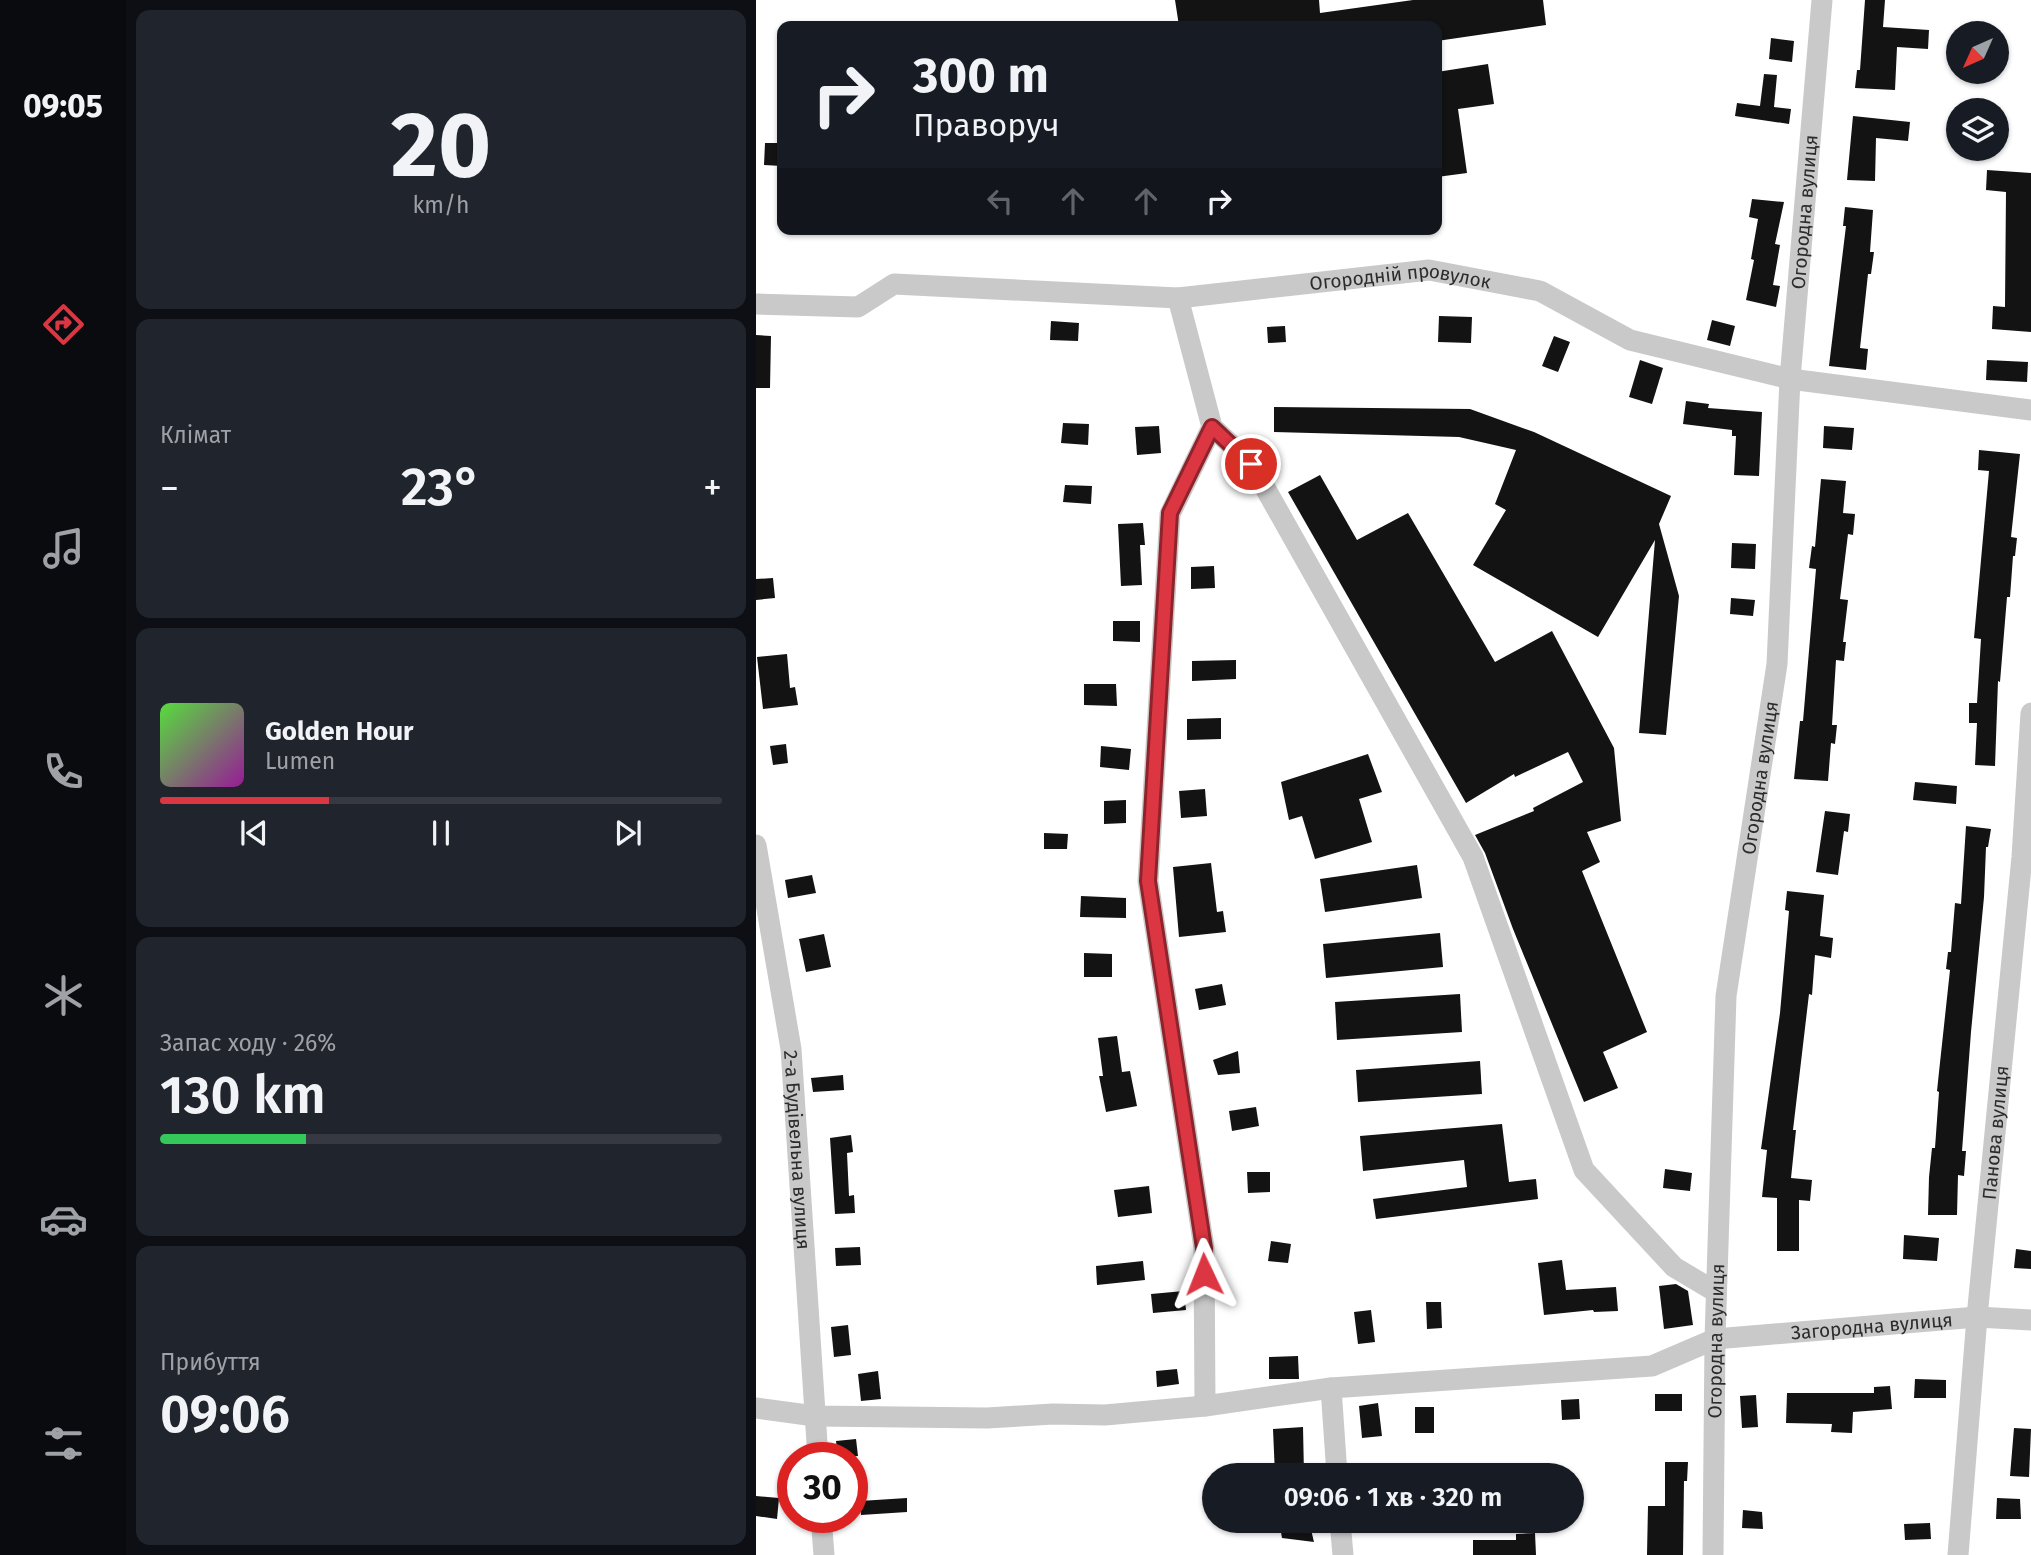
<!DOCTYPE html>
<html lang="uk">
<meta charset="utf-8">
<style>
:root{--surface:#171b24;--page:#20242c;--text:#f1f3f6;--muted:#9ea1a6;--line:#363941;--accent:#dc3642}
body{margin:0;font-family:"Fira Sans",sans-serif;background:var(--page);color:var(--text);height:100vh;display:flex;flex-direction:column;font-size:26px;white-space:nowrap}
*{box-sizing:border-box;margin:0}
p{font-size:23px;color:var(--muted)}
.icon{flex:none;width:38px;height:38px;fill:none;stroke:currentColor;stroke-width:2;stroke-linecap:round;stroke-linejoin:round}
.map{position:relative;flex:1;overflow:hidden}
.drawer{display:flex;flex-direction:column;gap:10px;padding:10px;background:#0d0f14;width:630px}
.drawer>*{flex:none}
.top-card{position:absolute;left:21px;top:21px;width:665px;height:214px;border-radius:14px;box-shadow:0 2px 5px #0004;background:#171b24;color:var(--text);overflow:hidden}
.needle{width:46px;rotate:225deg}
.controls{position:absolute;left:1190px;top:21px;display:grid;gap:14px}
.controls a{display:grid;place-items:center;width:63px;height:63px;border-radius:50%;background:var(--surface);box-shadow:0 2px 5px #0004;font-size:35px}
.speed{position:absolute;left:21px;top:1442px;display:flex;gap:14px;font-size:35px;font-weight:700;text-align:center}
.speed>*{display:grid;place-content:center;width:91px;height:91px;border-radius:50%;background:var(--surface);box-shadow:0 2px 5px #0004;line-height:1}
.speed .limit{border:10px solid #d22;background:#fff;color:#111}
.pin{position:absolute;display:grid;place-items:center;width:60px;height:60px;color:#fff;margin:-30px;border:4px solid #fff;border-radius:50%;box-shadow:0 2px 7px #0007}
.me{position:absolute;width:77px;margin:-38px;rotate:358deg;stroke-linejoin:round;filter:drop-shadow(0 0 5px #0008)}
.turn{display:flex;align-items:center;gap:24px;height:147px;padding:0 21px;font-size:32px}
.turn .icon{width:91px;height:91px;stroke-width:2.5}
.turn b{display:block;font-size:49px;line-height:60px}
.lanes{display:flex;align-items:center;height:66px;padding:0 21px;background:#0003;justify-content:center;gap:35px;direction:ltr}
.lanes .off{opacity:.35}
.big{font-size:52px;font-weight:600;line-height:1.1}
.drawer .card{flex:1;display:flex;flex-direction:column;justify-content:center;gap:10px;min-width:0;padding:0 24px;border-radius:14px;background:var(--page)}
.drawer .dial{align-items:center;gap:0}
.dial b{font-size:91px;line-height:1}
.song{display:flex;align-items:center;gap:21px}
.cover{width:84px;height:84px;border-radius:10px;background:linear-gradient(135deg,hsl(110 70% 55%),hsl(300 70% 35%))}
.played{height:7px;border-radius:4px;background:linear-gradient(90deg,var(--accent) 30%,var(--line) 30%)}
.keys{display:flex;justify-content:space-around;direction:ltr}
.heat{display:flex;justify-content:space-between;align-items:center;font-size:38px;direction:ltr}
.charge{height:10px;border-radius:5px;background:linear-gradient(90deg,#34c759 26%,var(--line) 0)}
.trip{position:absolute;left:446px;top:1463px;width:382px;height:70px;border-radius:35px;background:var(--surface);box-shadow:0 2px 5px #0004;font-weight:600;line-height:70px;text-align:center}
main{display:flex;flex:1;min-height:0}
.tabs{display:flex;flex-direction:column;width:126px;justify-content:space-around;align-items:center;background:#090b0e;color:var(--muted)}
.tabs .icon{width:49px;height:49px}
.tabs .selected{color:var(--accent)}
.tabs b{font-size:32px;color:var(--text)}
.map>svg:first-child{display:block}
.building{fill:#131313}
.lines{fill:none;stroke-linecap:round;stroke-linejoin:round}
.minor{stroke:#c9c9c9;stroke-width:21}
.route-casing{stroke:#8f232b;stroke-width:18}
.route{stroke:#dc3642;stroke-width:12}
.labels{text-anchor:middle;stroke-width:7;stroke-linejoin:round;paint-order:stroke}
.street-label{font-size:19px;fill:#2c2c2c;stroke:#fff}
</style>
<main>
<nav class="tabs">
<b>09:05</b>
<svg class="icon selected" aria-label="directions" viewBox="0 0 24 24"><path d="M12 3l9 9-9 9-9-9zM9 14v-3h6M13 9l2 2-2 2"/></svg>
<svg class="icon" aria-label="music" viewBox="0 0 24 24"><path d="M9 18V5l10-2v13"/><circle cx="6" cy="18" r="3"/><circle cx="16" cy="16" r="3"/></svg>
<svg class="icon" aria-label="phone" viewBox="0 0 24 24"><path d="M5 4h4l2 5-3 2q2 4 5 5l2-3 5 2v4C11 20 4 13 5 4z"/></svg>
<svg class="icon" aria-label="climate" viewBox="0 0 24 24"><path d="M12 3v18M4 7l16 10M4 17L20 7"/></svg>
<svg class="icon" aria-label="car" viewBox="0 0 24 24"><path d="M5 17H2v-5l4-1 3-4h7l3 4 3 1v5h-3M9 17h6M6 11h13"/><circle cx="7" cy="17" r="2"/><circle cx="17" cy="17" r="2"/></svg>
<svg class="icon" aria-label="filters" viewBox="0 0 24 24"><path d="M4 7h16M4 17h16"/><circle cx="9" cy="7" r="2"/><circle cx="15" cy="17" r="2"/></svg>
</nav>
<section class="drawer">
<div class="card dial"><b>20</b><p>km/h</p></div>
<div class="card"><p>Клімат</p>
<div class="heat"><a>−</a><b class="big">23°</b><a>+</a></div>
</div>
<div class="card">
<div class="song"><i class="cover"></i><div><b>Golden Hour</b><p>Lumen</p></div></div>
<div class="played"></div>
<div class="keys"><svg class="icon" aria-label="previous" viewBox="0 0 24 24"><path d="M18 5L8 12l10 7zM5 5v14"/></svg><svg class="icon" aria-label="pause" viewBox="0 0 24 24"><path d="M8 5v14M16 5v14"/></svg><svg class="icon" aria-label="next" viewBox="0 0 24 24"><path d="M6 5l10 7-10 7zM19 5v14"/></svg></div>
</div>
<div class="card"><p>Запас ходу · 26%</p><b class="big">130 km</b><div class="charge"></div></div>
<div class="card"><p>Прибуття</p><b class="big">09:06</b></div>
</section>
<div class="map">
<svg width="1275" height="1555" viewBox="0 0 1275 1555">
<rect width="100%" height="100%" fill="#fff"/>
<g class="building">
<polygon points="419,0 563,0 564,13 657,0 787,0 790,25 681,41 681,26 423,26"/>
<polygon points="1109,0 1129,0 1127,27 1173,30 1172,49 1141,47 1139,90 1099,88 1101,70 1104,70"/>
<polygon points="1015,38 1038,41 1036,62 1013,59"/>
<polygon points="732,64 738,104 702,109 711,173 681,177 681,72"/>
<polygon points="1008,74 1021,75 1018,107 1035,109 1033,124 979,116 981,103 1004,106"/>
<polygon points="1097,116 1154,122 1152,141 1120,138 1119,181 1091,180"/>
<polygon points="9,143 26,143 26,166 8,165"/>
<polygon points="1231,170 1275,173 1275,332 1236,329 1237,306 1249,307 1250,192 1230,190"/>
<polygon points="996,199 1028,202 1019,244 1024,245 1017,285 1024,286 1020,307 990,300 998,260 995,259 1002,219 993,217"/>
<polygon points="1089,207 1117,210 1114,252 1118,252 1115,274 1112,274 1104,348 1112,349 1110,370 1073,366 1090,226 1087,226"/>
<polygon points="683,316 716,317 715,343 682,342"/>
<polygon points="956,320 979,326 974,346 951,340"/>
<polygon points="295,321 323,323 322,341 294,340"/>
<polygon points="529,326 530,342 512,343 511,327"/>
<polygon points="0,335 15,336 14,388 0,388"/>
<polygon points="798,336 814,342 802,372 786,366"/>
<polygon points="884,360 907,368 896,404 873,397"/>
<polygon points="1231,360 1272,362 1271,382 1230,380"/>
<polygon points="930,401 953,404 952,408 1006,412 1003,476 978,475 980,436 976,436 976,430 927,424"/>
<polygon points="518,407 714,409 778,432 915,496 903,524 923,596 910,735 883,733 899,540 842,637 717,565 750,510 739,504 760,450 703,437 518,432"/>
<polygon points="307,423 333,424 332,445 305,443"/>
<polygon points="403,426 405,453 381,455 379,427"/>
<polygon points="1068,426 1098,428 1096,450 1067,448"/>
<polygon points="1223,450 1264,454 1255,537 1261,538 1259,556 1257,556 1254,597 1251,597 1244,682 1242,681 1239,766 1219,765 1221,723 1213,723 1213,703 1221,703 1225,639 1218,638 1233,471 1222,470"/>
<polygon points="564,475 601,540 652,513 739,662 796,631 858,748 865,821 831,832 844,862 826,871 891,1032 847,1052 862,1088 828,1102 757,929 729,853 719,835 778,811 777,808 827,782 812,752 759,777 758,774 710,803 532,492"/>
<polygon points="1065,479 1090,481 1087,513 1099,514 1097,535 1092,534 1084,599 1092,600 1087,642 1090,642 1088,661 1080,660 1076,725 1081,725 1079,744 1075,743 1072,781 1038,779 1044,721 1047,721 1060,569 1053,568 1056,546 1059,547"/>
<polygon points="309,485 336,486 335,504 307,502"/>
<polygon points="387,523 389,545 384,545 386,585 365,586 362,524"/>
<polygon points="976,543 1000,544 999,569 975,568"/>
<polygon points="458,566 459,588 435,589 435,567"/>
<polygon points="17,578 19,598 0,600 0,579"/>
<polygon points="975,598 999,600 997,616 974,614"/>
<polygon points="357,621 384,621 384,642 357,641"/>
<polygon points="31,654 34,688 39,687 42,705 7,709 1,657"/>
<polygon points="480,660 480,679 436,681 436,661"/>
<polygon points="328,684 360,684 361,706 328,705"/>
<polygon points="465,718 465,739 431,740 431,719"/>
<polygon points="30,744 32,763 17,765 14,746"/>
<polygon points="345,746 375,749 373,770 344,767"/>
<polygon points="612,754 626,792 603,799 616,842 559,859 546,816 533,820 525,782"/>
<polygon points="1159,782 1201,786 1200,804 1157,800"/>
<polygon points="449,789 451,816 425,818 423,791"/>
<polygon points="370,800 370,823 348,824 348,801"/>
<polygon points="1069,811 1094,814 1092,832 1088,831 1082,875 1060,872"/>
<polygon points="1210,826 1235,829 1232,847 1230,847 1228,897 1215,1032 1206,1151 1210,1151 1208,1176 1202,1175 1201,1215 1172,1215 1173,1177 1176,1148 1179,1148 1183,1092 1181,1091 1183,1072 1194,970 1190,969 1192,952 1195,952 1199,903 1205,904"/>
<polygon points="288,833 312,834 311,849 288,849"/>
<polygon points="455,863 461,912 467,911 470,932 423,937 417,867"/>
<polygon points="661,865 666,898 569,912 564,879"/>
<polygon points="56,875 60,893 32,898 29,880"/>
<polygon points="1031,891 1068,895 1064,936 1077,938 1075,958 1059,955 1056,995 1053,994 1037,1130 1040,1130 1035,1178 1056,1180 1054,1201 1043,1200 1043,1251 1021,1251 1021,1198 1006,1197 1011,1150 1005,1149 1024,1013 1033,911 1029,910"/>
<polygon points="325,896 370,898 370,918 324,917"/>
<polygon points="684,933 687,967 570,978 567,944"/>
<polygon points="68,934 75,967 50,972 43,939"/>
<polygon points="328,953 356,954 356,977 328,977"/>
<polygon points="466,984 470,1005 443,1010 439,989"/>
<polygon points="704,994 706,1032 581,1040 579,1002"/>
<polygon points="361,1036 366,1072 374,1071 381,1106 350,1112 343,1076 347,1076 342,1038"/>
<polygon points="482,1051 484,1073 462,1075 457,1060"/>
<polygon points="724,1061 726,1094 602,1102 600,1070"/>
<polygon points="87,1075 88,1090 57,1092 55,1078"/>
<polygon points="500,1107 503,1126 476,1131 473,1111"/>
<polygon points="746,1124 753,1182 780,1179 782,1199 620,1219 617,1199 711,1187 708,1160 607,1171 604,1136"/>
<polygon points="95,1135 97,1152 91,1153 93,1196 98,1195 99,1213 79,1214 74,1138"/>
<polygon points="909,1169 936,1173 934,1191 907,1188"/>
<polygon points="491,1172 514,1172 514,1192 492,1193"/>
<polygon points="393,1186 396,1213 362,1217 358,1190"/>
<polygon points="1148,1235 1183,1238 1181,1261 1147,1259"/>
<polygon points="515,1241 535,1244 532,1263 512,1261"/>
<polygon points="104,1247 105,1265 80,1266 79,1248"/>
<polygon points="1260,1249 1275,1251 1275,1269 1258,1268"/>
<polygon points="806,1260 810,1290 860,1287 862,1311 838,1312 837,1310 788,1315 782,1263"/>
<polygon points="387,1261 389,1280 341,1285 340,1266"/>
<polygon points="920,1284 932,1291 937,1325 908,1329 903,1286"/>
<polygon points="428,1291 430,1310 397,1313 395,1294"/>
<polygon points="670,1302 685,1302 686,1328 671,1329"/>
<polygon points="615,1310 619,1342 602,1344 598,1312"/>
<polygon points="92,1325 95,1355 78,1357 75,1327"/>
<polygon points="542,1356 543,1379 513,1379 513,1357"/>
<polygon points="421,1369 423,1384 401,1387 400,1371"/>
<polygon points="122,1371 125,1399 105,1401 102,1374"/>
<polygon points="1159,1379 1190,1380 1190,1398 1158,1398"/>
<polygon points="1134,1386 1136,1409 1097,1412 1096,1433 1075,1432 1076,1424 1030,1423 1031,1393 1118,1393 1118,1387"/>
<rect x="899" y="1394" width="27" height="17"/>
<polygon points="1000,1395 1002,1427 986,1428 984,1396"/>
<polygon points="823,1399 824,1419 806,1420 805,1400"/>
<polygon points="622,1403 626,1436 606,1438 603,1406"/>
<rect x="659" y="1407" width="19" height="26"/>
<polygon points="547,1427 548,1475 519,1475 517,1429"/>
<polygon points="1258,1428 1275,1429 1273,1477 1254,1476"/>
<polygon points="100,1439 102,1456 82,1458 80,1441"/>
<polygon points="909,1462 932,1462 931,1481 928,1481 927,1555 891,1555 892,1506 909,1506"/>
<polygon points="0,1496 23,1498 21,1519 0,1516"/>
<polygon points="151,1498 151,1512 105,1515 104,1501"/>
<polygon points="1241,1498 1264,1499 1265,1519 1240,1519"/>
<polygon points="987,1510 1006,1512 1007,1529 986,1528"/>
<polygon points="523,1521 553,1521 558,1542 526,1538"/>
<polygon points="1174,1523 1175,1539 1149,1540 1148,1524"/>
<polygon points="779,1533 780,1555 717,1555 717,1540 760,1540 760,1534"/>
</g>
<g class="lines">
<g class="minor">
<polyline points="422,298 456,427 495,463 717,857 828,1170 918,1267 960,1292"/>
<path id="s1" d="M 0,304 L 102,307 L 138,284 L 422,298 L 673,270 L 784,291 L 874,340 L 1034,379 L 1275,410"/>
<path id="s2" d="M 0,845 L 35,1049 L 62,1458"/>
<polyline points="575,1388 581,1475"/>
<polyline points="449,1406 448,1248 392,881 414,514 456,427"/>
<path id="s3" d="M 0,1408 L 59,1416 L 231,1418 L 297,1414 L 349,1415 L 449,1406 L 575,1388 L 896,1366 L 959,1339 L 1221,1317 L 1275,1320"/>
<polyline points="65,1517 68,1555"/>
<polyline points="584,1521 587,1555"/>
<path id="s4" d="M 957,1555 L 959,1339 L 970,996 L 1021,664 L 1034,379 L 1066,0"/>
<path id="s5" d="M 1202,1555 L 1221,1317 L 1266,857 L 1275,713"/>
</g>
</g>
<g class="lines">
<defs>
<polyline id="route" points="448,1274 448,1248 392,881 414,513 456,427 495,464"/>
</defs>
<use href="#route" class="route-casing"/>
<use href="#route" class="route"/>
</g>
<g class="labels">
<g class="street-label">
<text dy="7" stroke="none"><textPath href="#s4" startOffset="1348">Огородна вулиця</textPath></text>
<text dy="7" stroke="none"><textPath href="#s1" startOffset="653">Огородній провулок</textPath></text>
<text dy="7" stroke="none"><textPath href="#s4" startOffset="780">Огородна вулиця</textPath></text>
<text dy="7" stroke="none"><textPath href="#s5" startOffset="424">Панова вулиця</textPath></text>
<text dy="7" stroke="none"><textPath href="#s2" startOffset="308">2-а Будівельна вулиця</textPath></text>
<text dy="7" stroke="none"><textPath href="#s3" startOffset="1125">Загородна вулиця</textPath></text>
<text dy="7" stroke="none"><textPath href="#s4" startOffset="214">Огородна вулиця</textPath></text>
</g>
</g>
</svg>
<div class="controls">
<a><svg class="needle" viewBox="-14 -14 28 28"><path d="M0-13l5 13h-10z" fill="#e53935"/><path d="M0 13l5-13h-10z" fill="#9ea1a6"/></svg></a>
<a><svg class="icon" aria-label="layers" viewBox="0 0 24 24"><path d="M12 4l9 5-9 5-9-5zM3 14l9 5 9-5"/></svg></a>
</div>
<div class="speed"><div class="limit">30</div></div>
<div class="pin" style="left:495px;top:464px;background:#d93025"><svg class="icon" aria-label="arrive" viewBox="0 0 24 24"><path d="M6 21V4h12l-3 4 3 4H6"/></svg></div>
<svg class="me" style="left:448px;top:1274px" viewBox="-20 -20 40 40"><path d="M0-17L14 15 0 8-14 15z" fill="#dc3642" stroke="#fff" stroke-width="4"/></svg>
<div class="trip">09:06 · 1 хв · 320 m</div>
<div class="top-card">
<div class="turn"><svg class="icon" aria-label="right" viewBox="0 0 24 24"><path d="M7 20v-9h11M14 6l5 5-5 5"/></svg><div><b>300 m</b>Праворуч</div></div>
<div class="lanes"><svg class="icon off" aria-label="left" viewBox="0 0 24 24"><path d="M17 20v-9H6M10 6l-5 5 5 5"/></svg><svg class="icon off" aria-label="ahead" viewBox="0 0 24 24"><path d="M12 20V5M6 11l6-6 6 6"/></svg><svg class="icon off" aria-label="ahead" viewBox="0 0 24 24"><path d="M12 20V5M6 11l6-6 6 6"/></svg><svg class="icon" aria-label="right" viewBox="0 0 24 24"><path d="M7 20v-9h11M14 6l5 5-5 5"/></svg></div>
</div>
</div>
</main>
